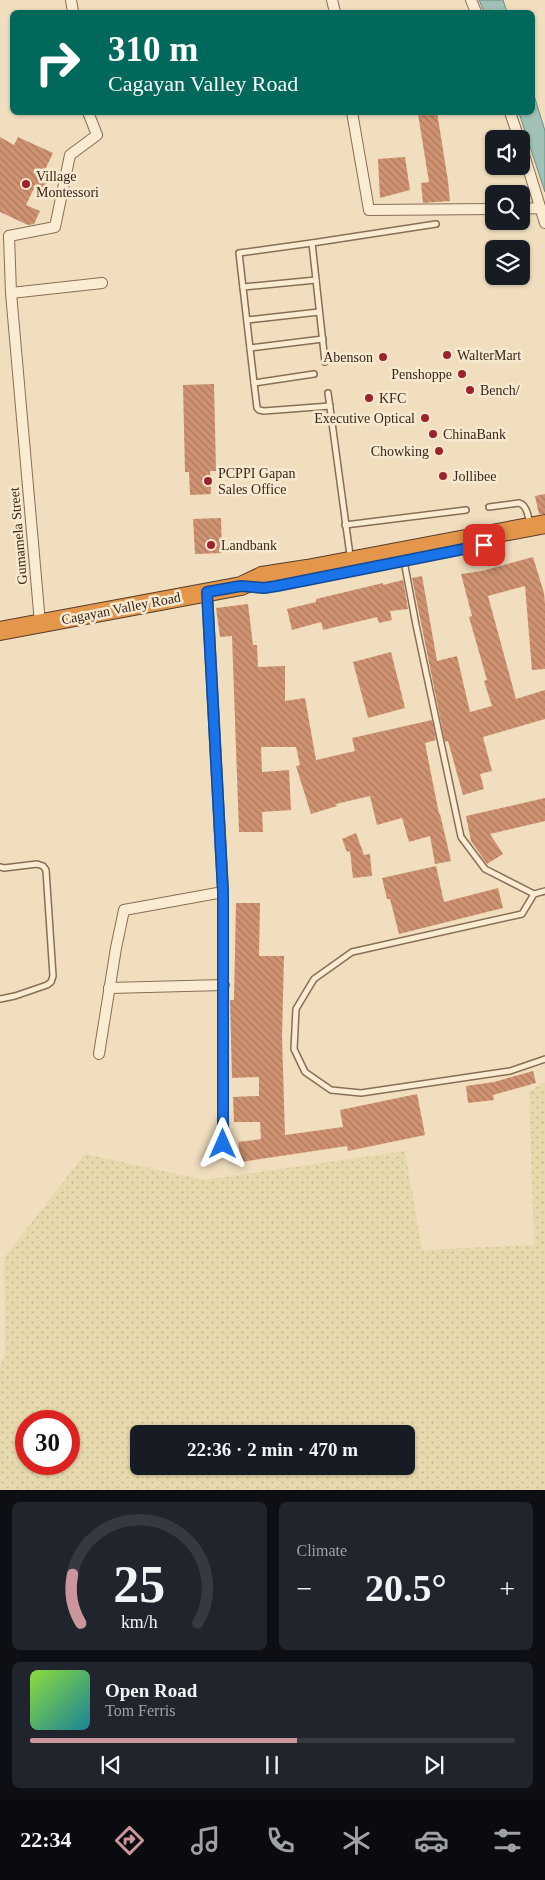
<!DOCTYPE html>
<meta charset="utf-8">
<style>
:root{--surface:#171b24;--page:#20242c;--text:#f1f3f6;--muted:#9ea1a6;--line:#363941;--accent:#ca959b}
body{margin:0;font-family:Georgia,serif;background:var(--page);color:var(--text);height:100vh;display:flex;flex-direction:column;font-size:19px;white-space:nowrap}
*{box-sizing:border-box;margin:0}
p{font-size:16px;color:var(--muted)}
.icon{flex:none;width:28px;height:28px;fill:none;stroke:currentColor;stroke-width:2;stroke-linecap:round;stroke-linejoin:round}
.map{position:relative;height:1490px;overflow:hidden}
.drawer{display:flex;flex-direction:column;gap:12px;padding:12px;background:#0d0f14;flex:1}
.drawer>*{flex:none}
.banner{position:absolute;left:10px;top:10px;width:525px;height:105px;border-radius:8px;box-shadow:0 1px 4px #0004;background:#00695c;color:#fff;overflow:hidden}
.controls{position:absolute;left:485px;top:130px;display:grid;gap:10px}
.controls a{display:grid;place-items:center;width:45px;height:45px;border-radius:8px;background:var(--surface);box-shadow:0 1px 4px #0004;font-size:25px}
.speed{position:absolute;left:15px;top:1410px;display:flex;gap:10px;font-size:25px;font-weight:700;text-align:center}
.speed>*{display:grid;place-content:center;width:65px;height:65px;border-radius:50%;background:var(--surface);box-shadow:0 1px 4px #0004;line-height:1}
.speed .limit{border:8px solid #d22;background:#fff;color:#111}
.pin{position:absolute;display:grid;place-items:center;width:42px;height:42px;color:#fff;margin:-21px;border-radius:10px;box-shadow:0 2px 8px #0006}
.me{position:absolute;width:55px;margin:-28px;rotate:0deg;stroke-linejoin:round;filter:drop-shadow(0 0 4px #0008)}
.turn{display:flex;align-items:center;gap:18px;height:105px;padding:0 15px;font-size:22px}
.turn .icon{width:65px;height:65px;stroke-width:2.5}
.turn b{display:block;font-size:35px;line-height:42px}
.big{font-size:38px;font-weight:800;line-height:1.1}
.drawer .widget{flex:1;display:flex;flex-direction:column;justify-content:center;gap:8px;min-width:0;padding:0 18px;border-radius:8px;background:var(--page)}
.drawer .dial{align-items:center;gap:0}
.dial svg{height:130px;overflow:visible;fill:none;stroke:var(--line);stroke-width:7;stroke-linecap:round;text-anchor:middle}
.dial text{fill:var(--text);stroke:none}
.song{display:flex;align-items:center;gap:15px}
.cover{width:60px;height:60px;border-radius:8px;background:linear-gradient(135deg,hsl(90 70% 55%),hsl(190 70% 35%))}
.played{height:5px;border-radius:2px;background:linear-gradient(90deg,var(--accent) 55%,var(--line) 55%)}
.keys{display:flex;justify-content:space-around;direction:ltr}
.heat{display:flex;justify-content:space-between;align-items:center;font-size:28px;direction:ltr}
.drawer .tiles{flex:1;display:grid;gap:12px;grid-template-columns:1fr 1fr}
.widget:last-child{grid-column:span 2}
.trip{position:absolute;left:130px;top:1425px;width:285px;height:50px;border-radius:8px;background:var(--surface);box-shadow:0 1px 4px #0004;font-weight:800;line-height:50px;text-align:center}
.tabs{display:flex;height:80px;justify-content:space-around;align-items:center;background:#090b0e;color:var(--muted)}
.tabs .icon{width:35px;height:35px}
.tabs .active{color:var(--accent)}
.tabs b{font-size:22px;color:var(--text)}
.map>svg:first-child{display:block}
.farmland{fill:url(#farmland-dots);fill-rule:evenodd}
.water{fill:#a2c1b6;stroke:#698f83}
.building{fill:url(#building-back-hatch)}
.lines{fill:none;stroke-linecap:round;stroke-linejoin:round}
.lane-casing{stroke:#896e56;stroke-width:8}
.street-casing{stroke:#896e56;stroke-width:12}
.highway-casing{stroke:#563c2b;stroke-width:20}
.lane{stroke:#faecd2;stroke-width:5}
.street{stroke:#faecd2;stroke-width:10}
.highway{stroke:#e4964a;stroke-width:18}
.route-casing{stroke:#114b97;stroke-width:12}
.route{stroke:#1a73e8;stroke-width:9}
.poi-dot{fill:#9b232c;stroke:#f7e9cf;stroke-width:2}
.labels{text-anchor:middle;stroke-width:5;stroke-linejoin:round;paint-order:stroke}
.poi-label{font-size:14px;fill:#38271c;stroke:#f7e9cf;text-anchor:start}
.street-label{font-size:14px;fill:#38271c;stroke:#f7e9cf}
</style>
<div class="map">
<svg width="545" height="1490" viewBox="0 0 545 1490">
<defs>
<pattern id="farmland-dots" width="8" height="8" patternUnits="userSpaceOnUse" patternTransform="scale(1.25)"><rect width="8" height="8" fill="#e6d9ac"/><path d="M2 2h.1M6 6h.1" fill="none" stroke="#c6ba93" stroke-width="1.8" stroke-linecap="round"/></pattern>
<pattern id="building-back-hatch" width="6" height="6" patternUnits="userSpaceOnUse" patternTransform="scale(1.25)"><rect width="6" height="6" fill="#d09372"/><path d="M-1 5l2 2M0 0l6 6M5-1l2 2" fill="none" stroke="#aa785d"/></pattern>
</defs>
<rect width="100%" height="100%" fill="#f0debf"/>
<path class="farmland" d="M 545,1082 L 545,1490 L 0,1490 L 0,1368 L 5,1355 L 4,1258 L 85,1154 L 204,1180 L 405,1151 L 422,1250 L 534,1245 L 529,1092 ZM 26,1421 L 69,1421 L 69,1464 L 26,1464 ZM 139,1434 L 406,1434 L 406,1466 L 139,1466 Z"/>
<g class="water">
<polygon points="479,0 503,0 507,12 484,12"/>
<polygon points="533,92 545,131 545,192 519,113 532,112"/>
</g>
<g class="building">
<polygon points="426,112 437,112 448,181 450,201 423,203 421,183 429,182 418,114"/>
<polygon points="0,137 14,145 18,137 53,153 42,176 49,179 42,192 34,188 26,205 40,211 34,224 28,225 0,212"/>
<polygon points="405,157 410,190 380,198 378,159"/>
<polygon points="214,384 216,471 210,471 211,494 190,495 189,472 185,472 183,385"/>
<polygon points="545,494 545,514 539,514 535,496"/>
<polygon points="221,518 222,553 195,554 193,519"/>
<polygon points="533,557 544,593 545,604 545,669 532,670 525,586 488,596 516,699 545,690 545,719 483,737 492,771 480,774 484,789 463,795 448,741 445,742 412,578 422,576 437,661 457,656 470,712 492,706 484,681 487,680 469,617 472,616 461,574 482,571"/>
<polygon points="403,580 408,609 390,611 392,620 379,623 377,617 323,630 321,622 292,630 287,609 316,602 316,599 383,583 383,585"/>
<polygon points="248,604 253,645 257,645 258,667 285,666 285,701 305,698 316,760 355,751 352,738 432,720 436,740 425,743 439,814 440,814 451,861 435,864 430,836 409,842 402,818 377,825 370,796 336,804 337,806 311,814 296,766 300,765 296,747 261,747 262,772 289,770 291,810 262,812 263,832 239,832 232,636 220,637 216,608"/>
<polygon points="391,652 405,708 368,718 353,662"/>
<polygon points="545,798 545,821 490,834 503,854 487,864 471,841 466,816"/>
<polygon points="356,833 364,855 370,854 372,876 353,878 350,851 347,852 342,839"/>
<polygon points="436,866 444,902 498,888 503,908 399,934 390,899 387,899 382,878"/>
<polygon points="236,903 260,903 259,956 284,956 282,1037 285,1135 343,1127 340,1110 417,1094 425,1135 348,1151 347,1146 241,1162 238,1142 261,1139 260,1122 234,1122 233,1097 259,1096 259,1077 232,1078 230,1000 234,1000"/>
<polygon points="533,1071 536,1083 493,1095 494,1100 468,1103 466,1086 494,1082"/>
</g>
<g class="lines">
<defs>
<g id="lane">
<polyline points="243,287 316,280"/>
<polyline points="247,320 319,312"/>
<polyline points="250,348 323,339"/>
<polyline points="325,362 312,243 436,224"/>
<polyline points="314,374 254,383 257,408 259,410 264,411 330,406"/>
<polyline points="254,383 239,253 312,243"/>
<polyline points="328,393 352,570"/>
<path d="M 489,507 L 519,503 C 527,505 528,516 530,524"/>
<polyline points="345,525 466,510"/>
<polyline points="404,561 416,625 461,837 485,869 534,894 545,891"/>
<polyline points="0,867 4,868 37,864 43,866 46,870 53,976 51,982 47,985 15,996 0,999"/>
<polyline points="534,894 522,914 352,952 314,979 296,1009 294,1049 305,1072 331,1090 361,1093 510,1071 545,1059"/>
</g>
<g id="street">
<polyline points="71,0 73,12"/>
<polyline points="332,0 335,12"/>
<polyline points="471,0 476,12"/>
<polyline points="352,112 369,210 494,209"/>
<polyline points="510,112 519,139"/>
<polyline points="521,145 545,223"/>
<polyline points="521,209 540,208"/>
<polyline points="9,236 11,293 40,623"/>
<polyline points="9,236 55,227 70,155 97,135 88,112"/>
<polyline points="11,293 102,283"/>
<polyline points="207,592 223,892 223,1144"/>
<polyline points="109,988 224,985"/>
<polyline points="99,1054 116,948 124,910 223,892"/>
</g>
<polyline id="highway" points="0,631 241,586 262,576 307,569 545,524"/>
</defs>
<use href="#lane" class="lane-casing"/>
<use href="#street" class="street-casing"/>
<use href="#highway" class="highway-casing"/>
<use href="#lane" class="lane"/>
<use href="#street" class="street"/>
<use href="#highway" class="highway"/>
</g>
<g class="lines">
<defs>
<polyline id="route" points="223,1144 223,892 207,592 241,586 264,588 277,586 484,545"/>
</defs>
<use href="#route" class="route-casing"/>
<use href="#route" class="route"/>
</g>
<g class="poi-dot">
<circle cx="26" cy="184" r="5"/>
<circle cx="447" cy="355" r="5"/>
<circle cx="383" cy="357" r="5"/>
<circle cx="462" cy="374" r="5"/>
<circle cx="470" cy="390" r="5"/>
<circle cx="369" cy="398" r="5"/>
<circle cx="425" cy="418" r="5"/>
<circle cx="433" cy="434" r="5"/>
<circle cx="439" cy="451" r="5"/>
<circle cx="443" cy="476" r="5"/>
<circle cx="208" cy="481" r="5"/>
<circle cx="211" cy="545" r="5"/>
</g>
<g class="labels">
<g class="poi-label">
<text x="36" y="181">Village<tspan x="36" dy="16">Montessori</tspan></text>
<text x="457" y="360">WalterMart</text>
<text x="373" y="362" text-anchor="end">Abenson</text>
<text x="452" y="379" text-anchor="end">Penshoppe</text>
<text x="480" y="395">Bench/</text>
<text x="379" y="403">KFC</text>
<text x="415" y="423" text-anchor="end">Executive Optical</text>
<text x="443" y="439">ChinaBank</text>
<text x="429" y="456" text-anchor="end">Chowking</text>
<text x="218" y="478">PCPPI Gapan<tspan x="218" dy="16">Sales Office</tspan></text>
<text x="453" y="481">Jollibee</text>
<text x="221" y="550">Landbank</text>
</g>
<g class="street-label">
<text transform="translate(18 536) rotate(-95)" y="5">Gumamela Street</text>
<text transform="translate(121 608) rotate(-11)" y="5">Cagayan Valley Road</text>
</g>
</g>
</svg>
<div class="controls">
<a><svg class="icon" aria-label="sound" viewBox="0 0 24 24"><path d="M4 9h4l5-4v14l-5-4H4zM17 9q2 3 0 6"/></svg></a>
<a><svg class="icon" aria-label="search" viewBox="0 0 24 24"><circle cx="10" cy="10" r="6"/><path d="M15 15l6 6"/></svg></a>
<a><svg class="icon" aria-label="layers" viewBox="0 0 24 24"><path d="M12 4l9 5-9 5-9-5zM3 14l9 5 9-5"/></svg></a>
</div>
<div class="speed"><div class="limit">30</div></div>
<div class="pin" style="left:484px;top:545px;background:#d93025"><svg class="icon" aria-label="arrive" viewBox="0 0 24 24"><path d="M6 21V4h12l-3 4 3 4H6"/></svg></div>
<svg class="me" style="left:223px;top:1144px" viewBox="-20 -20 40 40"><path d="M0-17L14 15 0 8-14 15z" fill="#1a73e8" stroke="#fff" stroke-width="4"/></svg>
<div class="trip">22:36 · 2 min · 470 m</div>
<div class="banner">
<div class="turn"><svg class="icon" aria-label="right" viewBox="0 0 24 24"><path d="M7 20v-9h11M14 6l5 5-5 5"/></svg><div><b>310 m</b>Cagayan Valley Road</div></div>
</div>
</div>
<section class="drawer">
<div class="tiles">
<div class="widget dial"><svg viewBox="0 0 100 80">
<path d="M14 69A42 42 0 1 1 86 69"/>
<path d="M14 69A42 42 0 0 1 9 39" stroke="#ca959b"/>
<text x="50" y="56" font-size="32" font-weight="700">25</text>
<text x="50" y="72" font-size="11">km/h</text>
</svg></div>
<div class="widget"><p>Climate</p>
<div class="heat"><a>−</a><b class="big">20.5°</b><a>+</a></div>
</div>
<div class="widget">
<div class="song"><i class="cover"></i><div><b>Open Road</b><p>Tom Ferris</p></div></div>
<div class="played"></div>
<div class="keys"><svg class="icon" aria-label="previous" viewBox="0 0 24 24"><path d="M18 5L8 12l10 7zM5 5v14"/></svg><svg class="icon" aria-label="pause" viewBox="0 0 24 24"><path d="M8 5v14M16 5v14"/></svg><svg class="icon" aria-label="next" viewBox="0 0 24 24"><path d="M6 5l10 7-10 7zM19 5v14"/></svg></div>
</div>
</div>
</section>
<nav class="tabs">
<b>22:34</b>
<svg class="icon active" aria-label="directions" viewBox="0 0 24 24"><path d="M12 3l9 9-9 9-9-9zM9 14v-3h6M13 9l2 2-2 2"/></svg>
<svg class="icon" aria-label="music" viewBox="0 0 24 24"><path d="M9 18V5l10-2v13"/><circle cx="6" cy="18" r="3"/><circle cx="16" cy="16" r="3"/></svg>
<svg class="icon" aria-label="phone" viewBox="0 0 24 24"><path d="M5 4h4l2 5-3 2q2 4 5 5l2-3 5 2v4C11 20 4 13 5 4z"/></svg>
<svg class="icon" aria-label="climate" viewBox="0 0 24 24"><path d="M12 3v18M4 7l16 10M4 17L20 7"/></svg>
<svg class="icon" aria-label="car" viewBox="0 0 24 24"><path d="M5 17H2v-5l4-1 3-4h7l3 4 3 1v5h-3M9 17h6M6 11h13"/><circle cx="7" cy="17" r="2"/><circle cx="17" cy="17" r="2"/></svg>
<svg class="icon" aria-label="filters" viewBox="0 0 24 24"><path d="M4 7h16M4 17h16"/><circle cx="9" cy="7" r="2"/><circle cx="15" cy="17" r="2"/></svg>
</nav>
